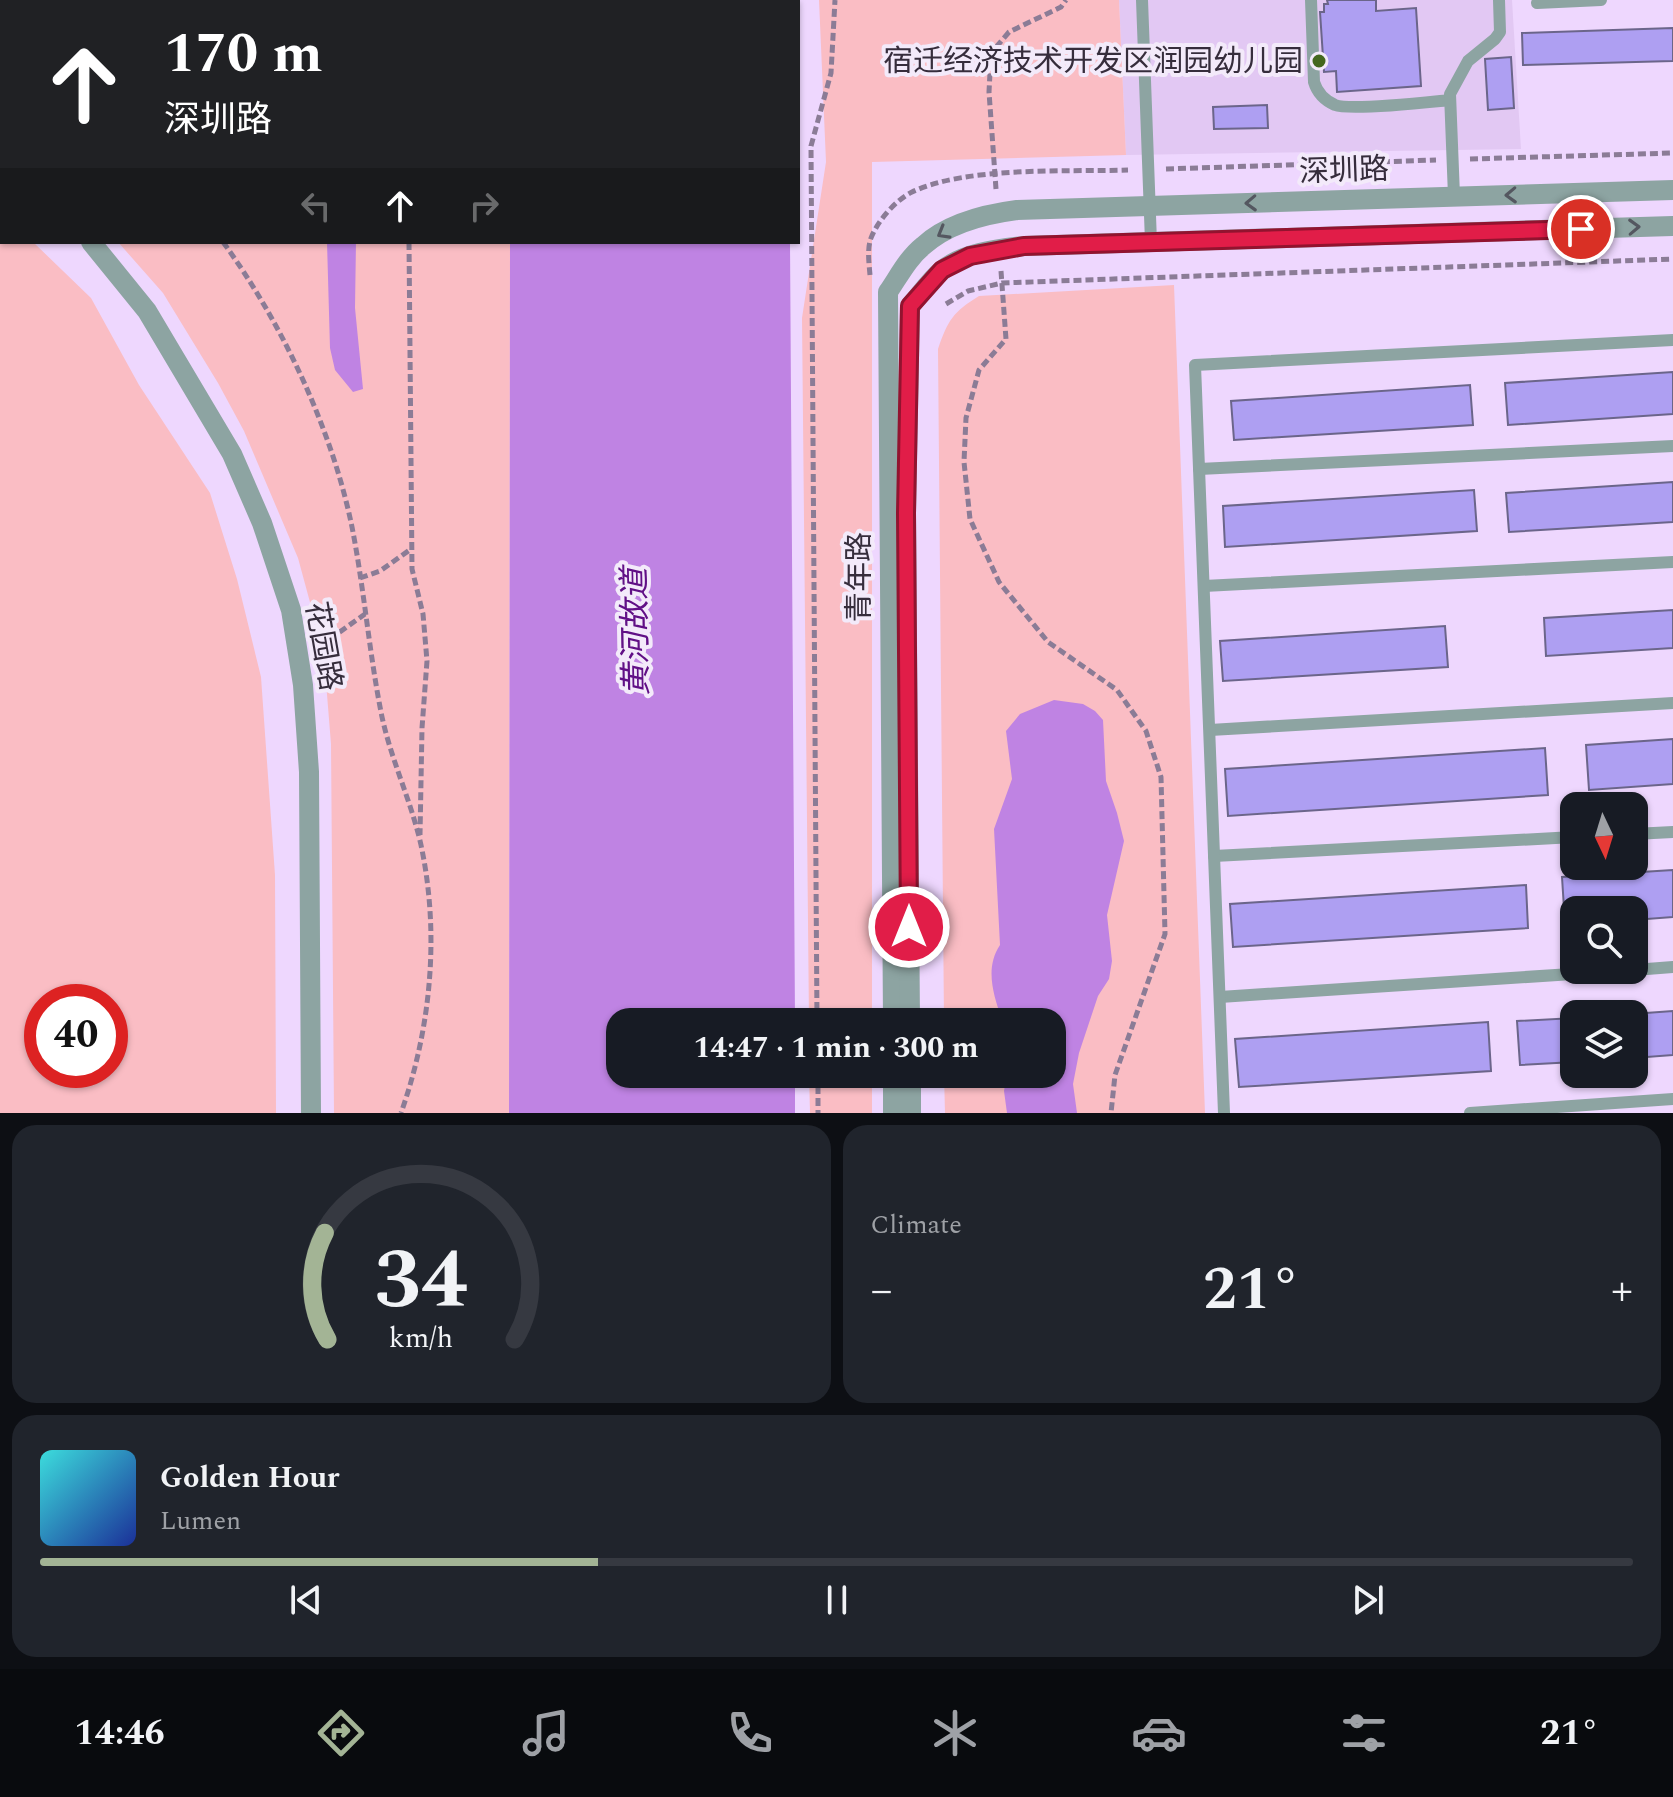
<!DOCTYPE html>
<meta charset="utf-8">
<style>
:root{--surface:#171b24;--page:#20242c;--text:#f1f3f6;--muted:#9ea1a6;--line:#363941;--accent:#a3b495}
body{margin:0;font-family:Spectral,"Noto Sans SC",serif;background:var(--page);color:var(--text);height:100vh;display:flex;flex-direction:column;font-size:30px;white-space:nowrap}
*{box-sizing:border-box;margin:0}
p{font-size:26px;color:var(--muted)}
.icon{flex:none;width:44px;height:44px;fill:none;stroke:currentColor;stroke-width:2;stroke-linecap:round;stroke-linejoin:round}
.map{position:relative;height:1113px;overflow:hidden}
.sheet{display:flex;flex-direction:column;gap:12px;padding:12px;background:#0d0f14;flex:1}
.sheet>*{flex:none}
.banner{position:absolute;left:0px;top:0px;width:800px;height:244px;box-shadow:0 2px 6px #0004;background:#202124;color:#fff;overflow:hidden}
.needle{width:52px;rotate:176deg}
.fabs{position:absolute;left:1560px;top:792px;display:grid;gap:16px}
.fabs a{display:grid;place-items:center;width:88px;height:88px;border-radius:16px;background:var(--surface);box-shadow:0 2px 6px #0004;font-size:40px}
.speed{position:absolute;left:24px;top:984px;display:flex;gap:16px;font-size:40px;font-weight:700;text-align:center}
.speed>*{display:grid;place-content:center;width:104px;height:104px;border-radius:50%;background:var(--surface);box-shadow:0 2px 6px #0004;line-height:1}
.speed .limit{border:12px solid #d22;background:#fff;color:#111}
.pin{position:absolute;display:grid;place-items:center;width:68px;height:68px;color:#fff;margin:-34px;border:4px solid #fff;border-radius:50%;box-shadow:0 2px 8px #0007}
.me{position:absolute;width:88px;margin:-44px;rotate:0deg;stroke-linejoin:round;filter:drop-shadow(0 0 6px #0008)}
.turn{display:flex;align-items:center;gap:28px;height:168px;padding:0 32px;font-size:36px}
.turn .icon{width:104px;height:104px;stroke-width:2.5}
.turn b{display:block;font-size:56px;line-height:68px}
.lanes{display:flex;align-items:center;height:76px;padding:0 32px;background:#0003;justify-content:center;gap:40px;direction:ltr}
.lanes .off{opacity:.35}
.big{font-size:60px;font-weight:700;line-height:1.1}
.sheet .widget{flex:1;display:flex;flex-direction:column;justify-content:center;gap:12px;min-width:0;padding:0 28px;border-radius:24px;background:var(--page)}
.sheet .dial{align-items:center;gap:0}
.dial svg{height:208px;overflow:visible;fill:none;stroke:var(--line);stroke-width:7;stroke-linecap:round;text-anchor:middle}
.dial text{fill:var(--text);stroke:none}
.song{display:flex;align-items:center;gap:24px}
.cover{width:96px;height:96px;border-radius:12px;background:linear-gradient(135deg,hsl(180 70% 55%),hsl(230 70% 35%))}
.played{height:8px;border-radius:4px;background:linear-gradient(90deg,var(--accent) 35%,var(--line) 35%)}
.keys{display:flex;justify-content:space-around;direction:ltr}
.heat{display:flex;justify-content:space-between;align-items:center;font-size:44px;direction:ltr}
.sheet .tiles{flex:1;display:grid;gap:12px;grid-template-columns:1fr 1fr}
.widget:last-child{grid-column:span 2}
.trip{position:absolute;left:606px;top:1008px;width:460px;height:80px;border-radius:24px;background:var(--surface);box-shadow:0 2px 6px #0004;font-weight:700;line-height:80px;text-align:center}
.dock{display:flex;height:128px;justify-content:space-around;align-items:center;background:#090b0e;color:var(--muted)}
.dock .icon{width:56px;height:56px}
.dock .on{color:var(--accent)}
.dock b{font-size:36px;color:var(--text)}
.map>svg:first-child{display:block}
.built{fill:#e2c8f3}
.green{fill:#fabdc4;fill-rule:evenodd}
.water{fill:#bf83e3}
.building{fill:#ae9ff2;stroke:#6b658a;stroke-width:2}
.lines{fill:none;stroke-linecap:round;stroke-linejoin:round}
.path{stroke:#8b7c96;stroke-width:5;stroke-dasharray:8 4;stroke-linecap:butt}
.service{stroke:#8da4a2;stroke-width:12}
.minor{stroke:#8da4a2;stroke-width:20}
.tertiary{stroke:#8da4a2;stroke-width:20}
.oneway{stroke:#545760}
.route-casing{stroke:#92132f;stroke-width:20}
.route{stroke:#e11d48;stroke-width:14}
.poi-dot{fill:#44671f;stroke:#f3eafa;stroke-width:3}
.labels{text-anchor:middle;stroke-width:8;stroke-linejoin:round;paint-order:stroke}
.poi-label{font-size:30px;fill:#362d3c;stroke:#f3eafa;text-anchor:end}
.street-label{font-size:30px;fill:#362d3c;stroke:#f3eafa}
.water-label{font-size:32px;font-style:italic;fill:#611086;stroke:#f3eafa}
</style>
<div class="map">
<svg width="1673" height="1113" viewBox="0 0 1673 1113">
<rect width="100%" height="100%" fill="#eed7fe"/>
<polygon class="built" points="1119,0 1512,0 1521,149 1126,155"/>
<g class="green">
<polygon points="0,0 509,0 509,2 2,2 2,133"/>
<polygon points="819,0 1119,0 1126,155 872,162 872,1022 809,1022 802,318 826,162"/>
<path d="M 0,209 L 2,242 L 33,242 L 91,298 L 139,385 L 210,493 L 237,579 L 261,677 L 275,875 L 276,1113 L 0,1113 ZM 110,1002 L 110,1070 L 42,1070 L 42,1002 Z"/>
<polygon points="118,242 510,242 509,1113 334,1113 331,744 326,682 314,617 298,558 244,431 218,383 163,293"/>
<path d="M 1174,285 L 1205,1113 L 945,1113 L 944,1074 L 1052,1074 L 1052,1022 L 944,1022 L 938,349 C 948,320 953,312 979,296 Z"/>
<polygon points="809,1074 872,1074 872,1113 810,1113"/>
</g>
<g class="water">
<rect x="509" y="0" width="279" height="2"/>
<polygon points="327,242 356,242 355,308 363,389 353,392 335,370 330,348"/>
<polygon points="510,242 790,242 795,1022 620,1022 620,1074 795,1074 795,1113 509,1113"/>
<path d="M 1054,700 L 1083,704 L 1095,711 L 1103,720 L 1106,781 L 1117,813 L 1124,841 L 1107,915 L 1112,961 L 1109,979 L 1098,996 L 1079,1053 L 1073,1084 L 1077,1113 L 1007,1113 L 1004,1091 L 1007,1074 L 1052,1074 L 1052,1022 L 1003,1022 C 994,997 984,969 1000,945 L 994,829 L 1012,779 L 1006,731 L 1020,714 Z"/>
</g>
<g class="building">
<polygon points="180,0 251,0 224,2"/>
<polygon points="1327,0 1376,0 1376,11 1416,8 1421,86 1337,92 1336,71 1324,72 1320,12 1324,12 1324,4 1328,4"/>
<polygon points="1673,28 1673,61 1523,65 1522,33"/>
<polygon points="1511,57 1514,108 1488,110 1485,59"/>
<polygon points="1267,105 1268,128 1214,129 1213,107"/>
<polygon points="1673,372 1673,414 1508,425 1505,383"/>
<polygon points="1470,385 1473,425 1234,440 1231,401"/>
<polygon points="1673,482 1673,522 1509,532 1506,493"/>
<polygon points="1474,490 1477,531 1225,547 1223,506"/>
<polygon points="1673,610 1673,648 1546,656 1544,618"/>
<polygon points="1445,626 1448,667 1223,681 1220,641"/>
<polygon points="1673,739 1673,784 1589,790 1586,745"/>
<polygon points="1545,748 1548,795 1228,816 1225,769"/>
<polygon points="1673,870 1673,917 1634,920 1634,910 1574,910 1574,924 1565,924 1562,877"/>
<polygon points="1526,885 1528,928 1233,947 1230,904"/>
<polygon points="1673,1011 1673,1055 1634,1058 1634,1014 1632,1014"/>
<polygon points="1574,1018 1574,1062 1520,1065 1517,1021"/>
<polygon points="1488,1022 1491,1071 1239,1087 1235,1039"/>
</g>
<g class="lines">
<g class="path">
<polyline points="170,0 174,2"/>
<polyline points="401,0 401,2"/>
<polyline points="8,2 10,0"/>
<polyline points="0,12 2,9"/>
<polyline points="0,50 2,51"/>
<polyline points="0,66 2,66"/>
<polyline points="1470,159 1673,153"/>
<polyline points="1166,169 1436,160"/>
<polyline points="996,189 989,92 991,53 1009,32 1061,7 1066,0"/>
<path d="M 223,242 C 282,323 332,429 352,527 C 364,588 369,651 381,712 C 390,758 411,800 421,845 C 440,934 431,1028 401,1113"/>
<polyline points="409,242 412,569 423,614 427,661 422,728 420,835"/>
<polyline points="1001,271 1006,339 979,370 966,418 964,462 970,519 999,582 1048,642 1117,690 1146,731 1161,777 1165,934 1115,1075 1111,1113"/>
<path d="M 870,275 C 869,263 867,249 871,238 C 878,220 896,200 912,192 C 967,166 1067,172 1128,170"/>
<polyline points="946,304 968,291 1002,283 1673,259"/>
<polyline points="360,578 380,571 411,549"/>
<polyline points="320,646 365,614"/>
<polyline points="817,1022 811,146 831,73 835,0"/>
<polyline points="818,1074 818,1113"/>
</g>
<g class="service">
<polyline points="1142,0 1151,242"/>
<path d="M 1311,0 L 1314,82 C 1317,92 1324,100 1335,105 C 1351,111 1429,102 1450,100"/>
<polyline points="1537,3 1601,0"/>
<polyline points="1454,196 1450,94 1468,61 1495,39 1500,32 1499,0"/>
<polyline points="1199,469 1673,446"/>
<polyline points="1204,586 1673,562"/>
<polyline points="1210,730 1673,703"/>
<polyline points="1634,834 1673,832"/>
<polyline points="1214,856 1574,837"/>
<polyline points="1634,970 1673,967"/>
<polyline points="1220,997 1633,970"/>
<polyline points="1224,1113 1195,365 1673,340"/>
<polyline points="1470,1113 1673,1099"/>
</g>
<g class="minor">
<polyline points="0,157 2,159"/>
<polyline points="91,242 147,311 232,454 262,523 291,610 303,685 309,772 311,1113"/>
</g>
<g class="tertiary">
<path d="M 893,1022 L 888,292 C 899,276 908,258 923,246 C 947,224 986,214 1017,210 L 1673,190"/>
<path d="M 910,1022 L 906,513 L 910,306 C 920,295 929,282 940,272 C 961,253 997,249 1024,246 L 1673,226"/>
<polyline points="893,1074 893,1113"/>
<polyline points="911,1074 911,1113"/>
</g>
</g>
<defs><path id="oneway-chevron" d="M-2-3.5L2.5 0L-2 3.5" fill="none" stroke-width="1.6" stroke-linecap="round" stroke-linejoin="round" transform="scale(2)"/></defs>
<g class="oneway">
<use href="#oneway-chevron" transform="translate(1511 195) rotate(178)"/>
<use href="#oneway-chevron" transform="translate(1251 203) rotate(178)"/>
<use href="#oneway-chevron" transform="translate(1634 227) rotate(-2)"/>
<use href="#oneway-chevron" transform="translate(943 233) rotate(150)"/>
</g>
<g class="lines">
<defs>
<polyline id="route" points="909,927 906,513 910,306 942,270 970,256 1024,246 1581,229"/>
</defs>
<use href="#route" class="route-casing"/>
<use href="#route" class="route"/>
</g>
<circle class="poi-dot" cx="1319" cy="61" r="8"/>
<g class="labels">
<g class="poi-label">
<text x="1303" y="71">宿迁经济技术开发区润园幼儿园</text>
</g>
<g class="street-label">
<text transform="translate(1344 170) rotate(-2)" y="10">深圳路</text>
<text transform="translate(859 577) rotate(-90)" y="10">青年路</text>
<text transform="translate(324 646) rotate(80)" y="10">花园路</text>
</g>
<g class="water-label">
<text transform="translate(635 632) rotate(-91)" y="11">黄河故道</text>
</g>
</g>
</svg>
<div class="fabs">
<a><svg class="needle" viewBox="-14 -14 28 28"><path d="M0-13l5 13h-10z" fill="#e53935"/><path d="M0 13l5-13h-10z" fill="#9ea1a6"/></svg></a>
<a><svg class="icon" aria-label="search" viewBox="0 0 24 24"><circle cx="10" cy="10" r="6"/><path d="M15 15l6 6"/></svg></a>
<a><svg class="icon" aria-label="layers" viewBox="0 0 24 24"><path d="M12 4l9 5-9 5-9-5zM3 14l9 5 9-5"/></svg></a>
</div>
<div class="speed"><div class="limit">40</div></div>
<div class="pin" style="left:1581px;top:229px;background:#d93025"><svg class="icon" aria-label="arrive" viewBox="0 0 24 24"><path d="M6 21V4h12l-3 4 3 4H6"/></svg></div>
<svg class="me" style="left:909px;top:927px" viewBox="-20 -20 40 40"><circle r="17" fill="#e11d48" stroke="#fff" stroke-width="3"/><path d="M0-11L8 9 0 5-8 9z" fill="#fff"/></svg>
<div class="trip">14:47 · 1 min · 300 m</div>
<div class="banner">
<div class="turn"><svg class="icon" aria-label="ahead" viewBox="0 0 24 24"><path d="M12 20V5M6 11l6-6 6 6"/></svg><div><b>170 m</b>深圳路</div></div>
<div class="lanes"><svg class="icon off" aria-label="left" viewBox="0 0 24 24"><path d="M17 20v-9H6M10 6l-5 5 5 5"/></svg><svg class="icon" aria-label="ahead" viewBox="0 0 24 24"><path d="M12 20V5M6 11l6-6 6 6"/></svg><svg class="icon off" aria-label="right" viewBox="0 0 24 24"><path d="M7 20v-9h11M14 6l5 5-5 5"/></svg></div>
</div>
</div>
<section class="sheet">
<div class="tiles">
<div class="widget dial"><svg viewBox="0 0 100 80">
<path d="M14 69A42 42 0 1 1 86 69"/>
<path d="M14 69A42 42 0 0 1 13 28" stroke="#a3b495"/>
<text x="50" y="56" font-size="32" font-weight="700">34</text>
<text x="50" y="72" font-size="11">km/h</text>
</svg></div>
<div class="widget"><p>Climate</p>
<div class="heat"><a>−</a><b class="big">21°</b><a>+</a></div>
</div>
<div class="widget">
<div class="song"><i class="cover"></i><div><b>Golden Hour</b><p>Lumen</p></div></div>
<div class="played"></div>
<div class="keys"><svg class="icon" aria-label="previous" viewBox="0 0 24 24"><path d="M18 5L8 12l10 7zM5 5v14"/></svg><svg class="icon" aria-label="pause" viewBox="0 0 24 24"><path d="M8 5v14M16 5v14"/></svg><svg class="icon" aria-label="next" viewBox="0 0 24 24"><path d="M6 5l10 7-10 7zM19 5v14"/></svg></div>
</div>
</div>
</section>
<nav class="dock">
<b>14:46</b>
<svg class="icon on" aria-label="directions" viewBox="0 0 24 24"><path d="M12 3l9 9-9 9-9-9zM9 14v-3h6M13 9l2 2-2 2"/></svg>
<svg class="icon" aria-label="music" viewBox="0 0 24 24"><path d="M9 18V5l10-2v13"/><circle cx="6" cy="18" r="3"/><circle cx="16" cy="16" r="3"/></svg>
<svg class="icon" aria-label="phone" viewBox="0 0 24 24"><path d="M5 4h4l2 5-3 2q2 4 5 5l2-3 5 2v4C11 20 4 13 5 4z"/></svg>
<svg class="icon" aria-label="climate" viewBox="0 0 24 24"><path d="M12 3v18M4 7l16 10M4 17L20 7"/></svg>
<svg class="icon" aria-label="car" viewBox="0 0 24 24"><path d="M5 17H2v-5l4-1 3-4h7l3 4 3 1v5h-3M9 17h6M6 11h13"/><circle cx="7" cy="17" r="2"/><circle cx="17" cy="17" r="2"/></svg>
<svg class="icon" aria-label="filters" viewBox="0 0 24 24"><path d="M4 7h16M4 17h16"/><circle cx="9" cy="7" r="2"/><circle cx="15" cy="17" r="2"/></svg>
<b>21°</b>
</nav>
